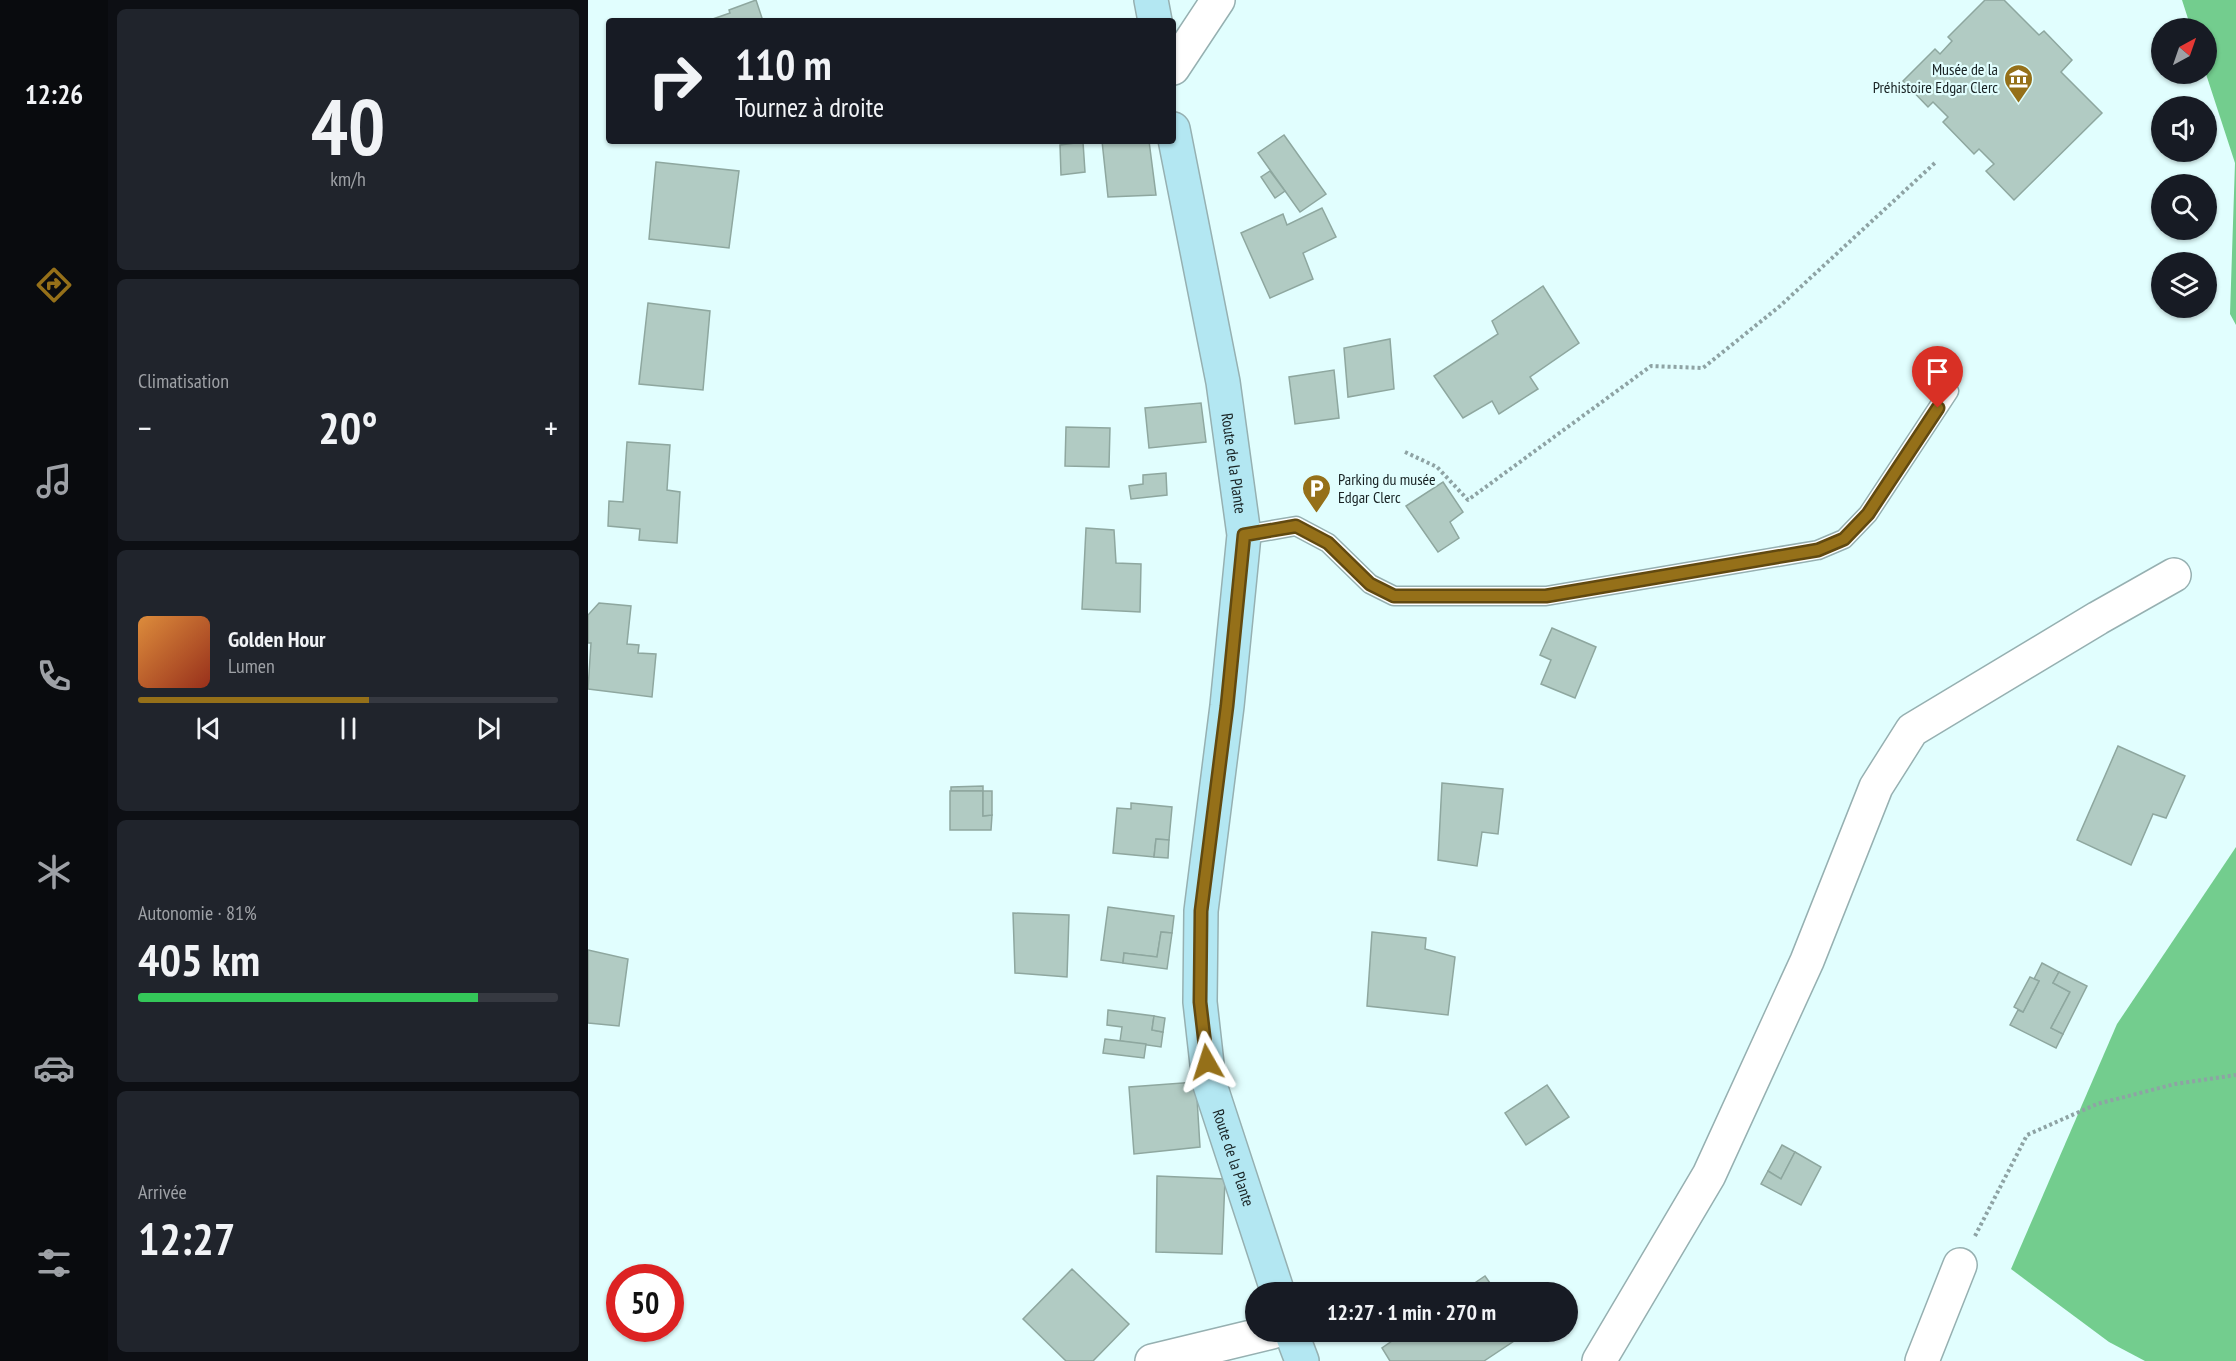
<!DOCTYPE html>
<html lang="fr">
<meta charset="utf-8">
<style>
:root{--surface:#171b24;--page:#20242c;--text:#f1f3f6;--muted:#9ea1a6;--line:#363941;--accent:#957019}
body{margin:0;font-family:"PT Sans Narrow",sans-serif;background:var(--page);color:var(--text);height:100vh;display:flex;flex-direction:column;font-size:22px;white-space:nowrap}
*{box-sizing:border-box;margin:0}
p{font-size:20px;color:var(--muted)}
.icon{flex:none;width:33px;height:33px;fill:none;stroke:currentColor;stroke-width:2;stroke-linecap:round;stroke-linejoin:round}
.map{position:relative;flex:1;overflow:hidden}
.drawer{display:flex;flex-direction:column;gap:9px;padding:9px;background:#0d0f14;width:480px}
.drawer>*{flex:none}
.hud{position:absolute;left:18px;top:18px;width:570px;height:126px;border-radius:6px;box-shadow:0 2px 4px #0004;background:#171b24;color:var(--text);overflow:hidden}
.needle{width:39px;rotate:40deg}
.tools{position:absolute;left:1563px;top:18px;display:grid;gap:12px}
.tools a{display:grid;place-items:center;width:66px;height:66px;border-radius:50%;background:var(--surface);box-shadow:0 2px 4px #0004;font-size:30px}
.speed{position:absolute;left:18px;top:1264px;display:flex;gap:12px;font-size:30px;font-weight:700;text-align:center}
.speed>*{display:grid;place-content:center;width:78px;height:78px;border-radius:50%;background:var(--surface);box-shadow:0 2px 4px #0004;line-height:1}
.speed .limit{border:9px solid #d22;background:#fff;color:#111}
.pin{position:absolute;display:grid;place-items:center;width:51px;height:51px;color:#fff;margin:-62px -26px;border-radius:50% 50% 50% 0;rotate:-45deg;box-shadow:0 0 6px #0007}
.pin .icon{rotate:45deg}
.me{position:absolute;width:66px;margin:-33px;rotate:354deg;stroke-linejoin:round;filter:drop-shadow(0 0 4px #0008)}
.turn{display:flex;align-items:center;gap:21px;height:126px;padding:0 30px;font-size:27px}
.turn .icon{width:78px;height:78px;stroke-width:2.5}
.turn b{display:block;font-size:42px;line-height:51px}
.big{font-size:45px;font-weight:800;line-height:1.1}
.drawer .widget{flex:1;display:flex;flex-direction:column;justify-content:center;gap:9px;min-width:0;padding:0 21px;border-radius:9px;background:var(--page)}
.drawer .dial{align-items:center;gap:0}
.dial b{font-size:78px;line-height:1}
.song{display:flex;align-items:center;gap:18px}
.cover{width:72px;height:72px;border-radius:9px;background:linear-gradient(135deg,hsl(30 70% 55%),hsl(10 70% 35%))}
.played{height:6px;border-radius:3px;background:linear-gradient(90deg,var(--accent) 55%,var(--line) 55%)}
.keys{display:flex;justify-content:space-around;direction:ltr}
.heat{display:flex;justify-content:space-between;align-items:center;font-size:33px;direction:ltr}
.charge{height:9px;border-radius:4px;background:linear-gradient(90deg,#34c759 81%,var(--line) 0)}
.trip{position:absolute;left:657px;top:1282px;width:333px;height:60px;border-radius:30px;background:var(--surface);box-shadow:0 2px 4px #0004;font-weight:800;line-height:60px;text-align:center}
main{display:flex;flex:1;min-height:0}
.tabs{display:flex;flex-direction:column;width:108px;justify-content:space-around;align-items:center;background:#090b0e;color:var(--muted)}
.tabs .icon{width:42px;height:42px}
.tabs .on{color:var(--accent)}
.tabs b{font-size:27px;color:var(--text)}
.map>svg:first-child{display:block}
.forest{fill:#73cd8e}
.building{fill:#b1cbc3;stroke:#8ea79f;stroke-width:1.5}
.lines{fill:none;stroke-linecap:round;stroke-linejoin:round}
.service-casing{stroke:#96b0b1;stroke-width:21}
.minor-casing{stroke:#96b0b1;stroke-width:36}
.secondary-casing{stroke:#96b0b1;stroke-width:36}
.path{stroke:#8ea3a4;stroke-width:4;stroke-dasharray:3 3;stroke-linecap:butt}
.service{stroke:#fff;stroke-width:18}
.minor{stroke:#fff;stroke-width:33}
.secondary{stroke:#b3e7f2;stroke-width:33}
.route-casing{stroke:#614910;stroke-width:15}
.route{stroke:#957019;stroke-width:10}
.labels{text-anchor:middle;stroke-width:4.5;stroke-linejoin:round;paint-order:stroke}
.poi-label{font-size:16px;fill:#182223;stroke:#e1fefe;text-anchor:end}
.street-label{font-size:16px;fill:#182223;stroke:#e1fefe}
</style>
<main>
<nav class="tabs">
<b>12:26</b>
<svg class="icon on" aria-label="directions" viewBox="0 0 24 24"><path d="M12 3l9 9-9 9-9-9zM9 14v-3h6M13 9l2 2-2 2"/></svg>
<svg class="icon" aria-label="music" viewBox="0 0 24 24"><path d="M9 18V5l10-2v13"/><circle cx="6" cy="18" r="3"/><circle cx="16" cy="16" r="3"/></svg>
<svg class="icon" aria-label="phone" viewBox="0 0 24 24"><path d="M5 4h4l2 5-3 2q2 4 5 5l2-3 5 2v4C11 20 4 13 5 4z"/></svg>
<svg class="icon" aria-label="climate" viewBox="0 0 24 24"><path d="M12 3v18M4 7l16 10M4 17L20 7"/></svg>
<svg class="icon" aria-label="car" viewBox="0 0 24 24"><path d="M5 17H2v-5l4-1 3-4h7l3 4 3 1v5h-3M9 17h6M6 11h13"/><circle cx="7" cy="17" r="2"/><circle cx="17" cy="17" r="2"/></svg>
<svg class="icon" aria-label="filters" viewBox="0 0 24 24"><path d="M4 7h16M4 17h16"/><circle cx="9" cy="7" r="2"/><circle cx="15" cy="17" r="2"/></svg>
</nav>
<section class="drawer">
<div class="widget dial"><b>40</b><p>km/h</p></div>
<div class="widget"><p>Climatisation</p>
<div class="heat"><a>−</a><b class="big">20°</b><a>+</a></div>
</div>
<div class="widget">
<div class="song"><i class="cover"></i><div><b>Golden Hour</b><p>Lumen</p></div></div>
<div class="played"></div>
<div class="keys"><svg class="icon" aria-label="previous" viewBox="0 0 24 24"><path d="M18 5L8 12l10 7zM5 5v14"/></svg><svg class="icon" aria-label="pause" viewBox="0 0 24 24"><path d="M8 5v14M16 5v14"/></svg><svg class="icon" aria-label="next" viewBox="0 0 24 24"><path d="M6 5l10 7-10 7zM19 5v14"/></svg></div>
</div>
<div class="widget"><p>Autonomie · 81%</p><b class="big">405 km</b><div class="charge"></div></div>
<div class="widget"><p>Arrivée</p><b class="big">12:27</b></div>
</section>
<div class="map">
<svg width="1648" height="1361" viewBox="0 0 1648 1361">
<rect width="100%" height="100%" fill="#e1fefe"/>
<g class="forest">
<polygon points="1594,0 1648,0 1648,325 1642,314 1647,163 1618,74 1618,28 1603,28"/>
<polygon points="1648,847 1648,1361 1557,1361 1521,1342 1423,1269 1529,1024"/>
</g>
<g class="building">
<polygon points="168,0 175,21 119,21 142,13 141,10"/>
<polygon points="1397,0 1416,0 1451,35 1456,31 1484,60 1473,72 1514,113 1426,200 1398,171 1406,164 1391,149 1386,154 1355,122 1360,117 1345,102 1340,107 1315,81 1347,49 1352,54 1364,41 1360,37"/>
<polygon points="696,135 738,194 712,212 670,153"/>
<polygon points="514,141 561,141 568,195 520,197"/>
<polygon points="495,142 497,172 473,175 472,145"/>
<polygon points="68,162 151,171 141,248 61,239"/>
<polygon points="682,171 697,191 687,198 673,177"/>
<polygon points="734,208 748,237 715,253 725,279 682,298 653,233 695,214 699,225"/>
<polygon points="955,286 991,343 942,377 950,389 911,414 904,401 875,418 846,376 910,334 904,321"/>
<polygon points="60,303 122,311 115,390 51,384"/>
<polygon points="802,339 806,389 760,397 756,348"/>
<polygon points="746,370 751,418 707,424 701,377"/>
<polygon points="613,403 618,442 561,448 557,408"/>
<polygon points="478,427 522,428 521,467 477,466"/>
<polygon points="39,442 82,445 79,490 92,492 89,543 51,540 52,529 20,526 21,501 35,502"/>
<polygon points="578,473 579,495 543,499 541,486 555,484 555,475"/>
<polygon points="855,482 875,512 862,522 871,538 850,552 818,506"/>
<polygon points="498,528 526,530 528,563 553,564 552,612 494,609"/>
<polygon points="11,603 43,606 39,644 51,645 50,653 68,654 64,697 0,689 3,643 0,643 0,615"/>
<polygon points="964,628 1008,647 987,698 953,684 963,660 952,655"/>
<polygon points="1530,746 1597,776 1578,818 1565,814 1543,865 1489,840"/>
<polygon points="854,783 915,789 910,834 894,832 889,866 850,860"/>
<polygon points="395,786 395,791 363,791 363,787"/>
<polygon points="362,791 395,791 395,816 404,815 403,830 362,830"/>
<polygon points="395,791 404,791 404,815 395,816"/>
<polygon points="543,803 584,807 581,840 568,839 566,857 525,853 529,808 543,809"/>
<polygon points="568,839 581,840 580,858 566,857"/>
<polygon points="520,907 586,916 584,933 573,932 569,957 536,953 535,963 513,960"/>
<polygon points="425,913 481,915 479,977 427,973"/>
<polygon points="573,932 584,933 579,969 535,963 536,953 569,957"/>
<polygon points="784,932 838,938 837,949 867,957 860,1015 779,1006"/>
<polygon points="0,950 40,959 31,1026 0,1023"/>
<polygon points="1454,963 1471,972 1465,983 1482,992 1463,1028 1475,1034 1468,1048 1422,1025 1430,1010 1435,1012 1451,981 1446,979"/>
<polygon points="1471,972 1499,986 1475,1034 1463,1028 1482,992 1465,983"/>
<polygon points="1442,977 1451,981 1435,1012 1426,1007"/>
<polygon points="520,1010 566,1016 564,1030 575,1032 573,1047 532,1041 534,1027 519,1025"/>
<polygon points="566,1016 577,1018 575,1032 564,1030"/>
<polygon points="517,1039 558,1044 556,1058 515,1053"/>
<polygon points="608,1082 612,1147 546,1154 541,1087"/>
<polygon points="959,1085 981,1117 938,1145 917,1113"/>
<polygon points="1194,1145 1207,1152 1193,1179 1180,1171"/>
<polygon points="1207,1152 1233,1167 1213,1205 1173,1184 1180,1171 1193,1179"/>
<polygon points="569,1176 637,1179 634,1254 568,1252"/>
<polygon points="484,1269 541,1324 505,1361 478,1361 435,1319"/>
<polygon points="897,1276 909,1293 872,1293"/>
<polygon points="817,1332 937,1332 938,1333 896,1361 802,1361 794,1348"/>
</g>
<g class="lines">
<defs>
<polyline id="service" points="656,535 708,526 740,543 782,584 806,596 958,596 1230,550 1256,539 1280,514 1361,391"/>
<g id="minor">
<polyline points="585,68 630,0"/>
<polyline points="564,1361 684,1332"/>
<polyline points="1011,1361 1121,1175 1219,961 1288,787 1324,730 1510,618 1586,575"/>
<polyline points="1334,1361 1372,1265"/>
</g>
<g id="secondary">
<polyline points="563,0 567,21"/>
<path id="s1" d="M 585,129 L 635,382 L 656,535 L 639,706 L 613,911 L 612,1002 L 621,1082 L 690,1293"/>
<polyline points="703,1332 714,1361"/>
</g>
</defs>
<use href="#service" class="service-casing"/>
<use href="#minor" class="minor-casing"/>
<use href="#secondary" class="secondary-casing"/>
<g class="path">
<polyline points="817,452 849,467 880,500 1063,366 1115,368 1192,306 1349,161"/>
<polyline points="1387,1236 1439,1135 1509,1104 1587,1084 1648,1075"/>
</g>
<use href="#service" class="service"/>
<use href="#minor" class="minor"/>
<use href="#secondary" class="secondary"/>
</g>
<g class="lines">
<defs>
<polyline id="route" points="619,1062 612,1002 613,911 639,706 656,535 708,526 740,543 782,584 806,596 958,596 1230,550 1256,539 1280,514 1350,408"/>
</defs>
<use href="#route" class="route-casing"/>
<use href="#route" class="route"/>
</g>
<defs>
<symbol id="museum-pin" viewBox="-11 -11 22 30"><path d="M0 17L-7.5 6A9.5 9.5 0 1 1 7.5 6Z" fill="#957019" stroke="#e1fefe"/><path d="M0-6L6-3V-2H-6V-3ZM-5-1h2V3h-2ZM-1-1h2V3h-2ZM3-1h2V3H3ZM-6 4H6V6H-6Z" fill="#fff"/></symbol>
<symbol id="parking-pin" viewBox="-11 -11 22 30"><path d="M0 17L-7.5 6A9.5 9.5 0 1 1 7.5 6Z" fill="#957019" stroke="#e1fefe"/><path d="M-3.5-5.5H1a3.5 3.5 0 0 1 0 7H-1V5.5H-3.5ZM-1-3.4V-.6H.8a1.4 1.4 0 0 0 0-2.8Z" fill="#fff"/></symbol>
</defs>
<g fill-rule="evenodd">
<use href="#museum-pin" x="1414" y="62" width="33" height="45"/>
<use href="#parking-pin" x="712" y="472" width="33" height="45"/>
</g>
<g class="labels">
<g class="poi-label">
<text x="1410" y="75">Musée de la<tspan x="1410" dy="18">Préhistoire Edgar Clerc</tspan></text>
<text x="750" y="485" text-anchor="start">Parking du musée<tspan x="750" dy="18">Edgar Clerc</tspan></text>
</g>
<g class="street-label">
<text dy="6" stroke="none"><textPath href="#s1" startOffset="340">Route de la Plante</textPath></text>
<text dy="6" stroke="none"><textPath href="#s1" startOffset="1042">Route de la Plante</textPath></text>
</g>
</g>
</svg>
<div class="tools">
<a><svg class="needle" viewBox="-14 -14 28 28"><path d="M0-13l5 13h-10z" fill="#e53935"/><path d="M0 13l5-13h-10z" fill="#9ea1a6"/></svg></a>
<a><svg class="icon" aria-label="sound" viewBox="0 0 24 24"><path d="M4 9h4l5-4v14l-5-4H4zM17 9q2 3 0 6"/></svg></a>
<a><svg class="icon" aria-label="search" viewBox="0 0 24 24"><circle cx="10" cy="10" r="6"/><path d="M15 15l6 6"/></svg></a>
<a><svg class="icon" aria-label="layers" viewBox="0 0 24 24"><path d="M12 4l9 5-9 5-9-5zM3 14l9 5 9-5"/></svg></a>
</div>
<div class="speed"><div class="limit">50</div></div>
<div class="pin" style="left:1350px;top:408px;background:#d93025"><svg class="icon" aria-label="arrive" viewBox="0 0 24 24"><path d="M6 21V4h12l-3 4 3 4H6"/></svg></div>
<svg class="me" style="left:619px;top:1062px" viewBox="-20 -20 40 40"><path d="M0-17L14 15 0 8-14 15z" fill="#957019" stroke="#fff" stroke-width="4"/></svg>
<div class="trip">12:27 · 1 min · 270 m</div>
<div class="hud">
<div class="turn"><svg class="icon" aria-label="right" viewBox="0 0 24 24"><path d="M7 20v-9h11M14 6l5 5-5 5"/></svg><div><b>110 m</b>Tournez à droite</div></div>
</div>
</div>
</main>
